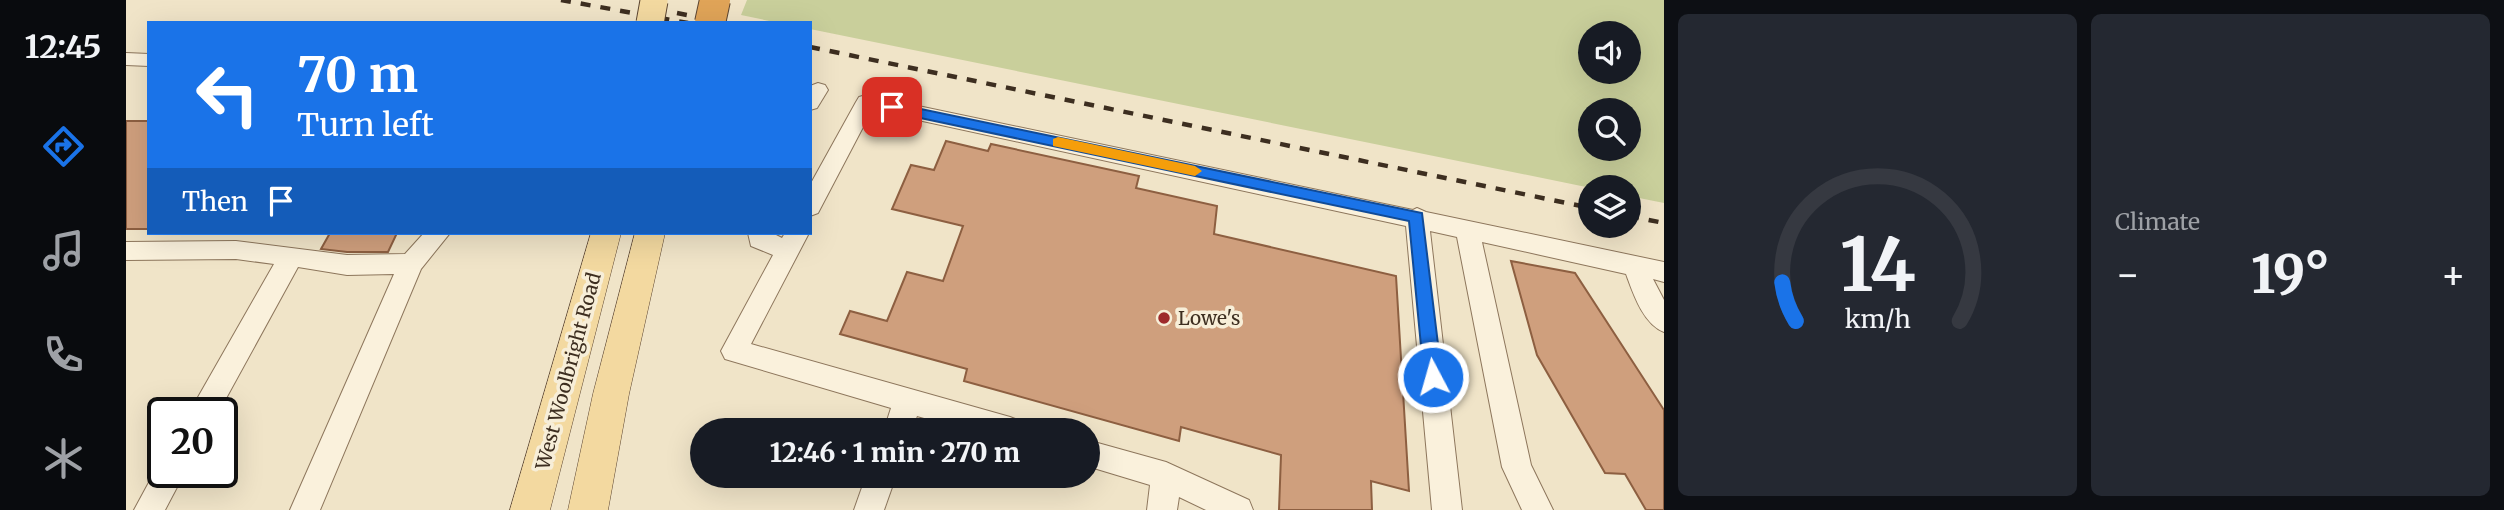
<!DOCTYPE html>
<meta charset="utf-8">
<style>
:root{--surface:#171b24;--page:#242831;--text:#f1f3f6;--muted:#9ea1a6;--line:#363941;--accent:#1a73e8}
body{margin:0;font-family:Merriweather,serif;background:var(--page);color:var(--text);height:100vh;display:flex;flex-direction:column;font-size:26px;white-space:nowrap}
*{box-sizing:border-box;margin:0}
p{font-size:23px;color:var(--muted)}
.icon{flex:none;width:38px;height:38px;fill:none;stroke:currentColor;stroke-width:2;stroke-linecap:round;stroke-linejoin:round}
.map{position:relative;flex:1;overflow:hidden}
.panel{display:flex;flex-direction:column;gap:14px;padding:14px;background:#0d0f14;width:840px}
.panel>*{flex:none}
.top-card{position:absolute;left:21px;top:21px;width:665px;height:214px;border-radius:0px;box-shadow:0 7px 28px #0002;background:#1a73e8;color:#fff;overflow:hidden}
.fabs{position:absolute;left:1452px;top:21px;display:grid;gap:14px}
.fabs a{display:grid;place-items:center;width:63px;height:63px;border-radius:50%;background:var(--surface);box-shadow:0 7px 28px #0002;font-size:35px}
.speed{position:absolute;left:21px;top:397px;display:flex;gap:14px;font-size:35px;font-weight:700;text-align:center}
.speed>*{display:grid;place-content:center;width:91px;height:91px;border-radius:50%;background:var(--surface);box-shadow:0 7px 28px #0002;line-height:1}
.speed .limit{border:4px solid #111;border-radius:10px;background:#fff;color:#111}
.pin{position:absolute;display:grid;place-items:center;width:60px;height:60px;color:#fff;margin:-30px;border-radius:14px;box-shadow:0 4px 10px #0006}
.me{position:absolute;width:77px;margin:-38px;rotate:354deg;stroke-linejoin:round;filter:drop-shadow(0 0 5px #0008)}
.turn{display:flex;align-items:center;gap:24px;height:147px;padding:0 35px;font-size:32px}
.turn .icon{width:91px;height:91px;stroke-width:2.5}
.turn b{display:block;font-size:49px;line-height:60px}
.then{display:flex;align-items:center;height:66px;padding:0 35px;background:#0003;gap:14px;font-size:26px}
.big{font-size:52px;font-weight:800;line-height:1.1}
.panel .tile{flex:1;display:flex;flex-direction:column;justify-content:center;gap:10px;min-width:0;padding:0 24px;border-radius:10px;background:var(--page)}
.panel .dial{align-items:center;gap:0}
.dial svg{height:182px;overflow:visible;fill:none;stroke:var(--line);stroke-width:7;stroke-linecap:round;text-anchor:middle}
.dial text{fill:var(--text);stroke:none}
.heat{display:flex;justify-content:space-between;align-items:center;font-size:38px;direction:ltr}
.panel .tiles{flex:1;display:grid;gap:14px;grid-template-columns:repeat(2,1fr)}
.trip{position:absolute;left:564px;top:418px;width:410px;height:70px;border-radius:35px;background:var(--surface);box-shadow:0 7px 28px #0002;font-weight:800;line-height:70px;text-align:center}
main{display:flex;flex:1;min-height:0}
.menu{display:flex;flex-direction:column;width:126px;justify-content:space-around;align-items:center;background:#090b0e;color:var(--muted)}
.menu .icon{width:49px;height:49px}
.menu .active{color:var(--accent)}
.menu b{font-size:32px;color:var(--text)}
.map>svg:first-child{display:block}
.green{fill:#c9cf9b;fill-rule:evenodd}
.building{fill:#cf9f7d;stroke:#8d5f41;stroke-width:2}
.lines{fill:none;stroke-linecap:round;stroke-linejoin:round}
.minor-casing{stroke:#8d765c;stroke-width:2}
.major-casing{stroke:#5b4430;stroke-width:1}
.minor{fill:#faf1dc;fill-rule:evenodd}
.major{fill:#f3d9a0;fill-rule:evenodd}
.rail{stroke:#3d2e20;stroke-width:4.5;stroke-dasharray:10 10;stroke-linecap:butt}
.major-bridge-casing{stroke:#5b4430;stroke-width:29;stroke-linecap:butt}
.highway-bridge-casing{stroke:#5b4430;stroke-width:32;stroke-linecap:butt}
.major-bridge{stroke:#f3d9a0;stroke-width:27}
.highway-bridge{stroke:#e0a458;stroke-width:30}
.route{fill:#1a73e8;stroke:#114b97;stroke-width:2}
.slow{fill:#f59e0b}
.poi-dot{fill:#9e2a2b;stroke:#f7eed8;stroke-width:2.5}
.labels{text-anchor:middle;stroke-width:7;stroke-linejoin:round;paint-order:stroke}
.poi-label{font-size:19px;fill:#3d2e20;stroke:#f7eed8;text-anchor:start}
.street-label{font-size:19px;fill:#3d2e20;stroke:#f7eed8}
</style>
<main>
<nav class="menu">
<b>12:45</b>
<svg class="icon active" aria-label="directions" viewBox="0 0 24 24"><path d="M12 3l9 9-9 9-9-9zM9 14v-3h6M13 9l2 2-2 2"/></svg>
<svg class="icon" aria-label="music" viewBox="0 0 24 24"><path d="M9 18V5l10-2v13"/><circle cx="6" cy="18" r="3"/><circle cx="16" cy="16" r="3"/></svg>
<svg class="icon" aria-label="phone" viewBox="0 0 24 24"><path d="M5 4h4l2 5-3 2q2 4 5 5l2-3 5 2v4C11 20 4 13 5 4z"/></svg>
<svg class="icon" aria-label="climate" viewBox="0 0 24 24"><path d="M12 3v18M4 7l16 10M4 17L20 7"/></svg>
</nav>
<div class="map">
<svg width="1538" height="510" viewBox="0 0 1538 510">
<rect width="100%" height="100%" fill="#f0e4c8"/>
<path class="green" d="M 621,0 L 1538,0 L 1538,203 L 1503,196 L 1503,187 L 1465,188 L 684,29 L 684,23 L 653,23 L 615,15 ZM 1465,33 L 1503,33 L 1503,72 L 1465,72 ZM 1465,110 L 1503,110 L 1503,149 L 1465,149 Z"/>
<g class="building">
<rect x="0" y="121" width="23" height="108"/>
<polygon points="820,141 862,151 865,144 1013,176 1010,188 1091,206 1088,234 1270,276 1283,491 1245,481 1246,510 1153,510 1155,455 1055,427 1053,441 838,381 841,369 714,334 724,311 761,321 781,272 817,281 837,226 766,209 785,165 808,170"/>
<polygon points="204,233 271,233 262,252 221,252 195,249"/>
<polygon points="1385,261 1449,273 1538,410 1538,510 1520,510 1499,474 1479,473 1411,355"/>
</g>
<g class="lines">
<defs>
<g id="minor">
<polygon points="0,53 23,54 23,66 0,65"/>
<polygon points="692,83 699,85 702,90 691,108 684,110 684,86"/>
<path d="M 740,95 L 1287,210 L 1291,208 L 1300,212 L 1538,262 L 1538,282 L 1527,279 L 1538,300 L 1538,332 C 1517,324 1507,293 1500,274 L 1356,242 L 1405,465 L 1427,510 L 1396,510 L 1376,467 L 1331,237 L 1304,231 L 1336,510 L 1306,510 L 1280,226 L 746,110 L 692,213 L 684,216 L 684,185 L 730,102 L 733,97 Z"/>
<polygon points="298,233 324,233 295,269 194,510 164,510 268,274 221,275 172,267 92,413 63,413 148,264 110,259 0,260 0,242 110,241 221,255 279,254"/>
<polygon points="622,233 646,233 656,238 659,233 683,233 625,344 884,417 894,421 898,430 841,430 791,416 786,430 758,430 765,408 599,359 595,351 647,255 625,246"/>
<polygon points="961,440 1040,462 1123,500 1127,510 1080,510 1053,497 1051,510 1021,510 1024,485 961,466"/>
<polygon points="37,461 37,472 59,472 39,510 8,510 34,462"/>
<polygon points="740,476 770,476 758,510 728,510"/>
</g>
<g id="major">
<polygon points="465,233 495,233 424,510 384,510"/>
<polygon points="509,233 539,233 503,394 482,510 442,510 467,394"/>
</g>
</defs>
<use href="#minor" class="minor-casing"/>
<use href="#major" class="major-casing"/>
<use href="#minor" class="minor"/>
<use href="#major" class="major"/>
<g class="rail">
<polyline points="435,0 562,23"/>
<polyline points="551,13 602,23"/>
<polyline points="684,47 1465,208"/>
<polyline points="1503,216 1538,223"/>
</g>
<defs>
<polyline id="major-bridge" points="524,23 528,1"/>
<polyline id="highway-bridge" points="584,23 589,0"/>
</defs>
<use href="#major-bridge" class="major-bridge-casing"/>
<use href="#highway-bridge" class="highway-bridge-casing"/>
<use href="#major-bridge" class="major-bridge"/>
<use href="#highway-bridge" class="highway-bridge"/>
</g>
<polygon class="route" points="766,103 1296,213 1316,377 1313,382 1307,385 1301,382 1298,377 1283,221 761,111 761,104"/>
<polygon class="slow" points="932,137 1069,166 1076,171 1069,176 927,146 927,139"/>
<circle class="poi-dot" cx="1038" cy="318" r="7"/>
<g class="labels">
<g class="poi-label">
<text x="1052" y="325">Lowe's</text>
</g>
<g class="street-label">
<text transform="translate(442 371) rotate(-75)" y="7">West Woolbright Road</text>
</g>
</g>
</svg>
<div class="fabs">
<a><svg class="icon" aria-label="sound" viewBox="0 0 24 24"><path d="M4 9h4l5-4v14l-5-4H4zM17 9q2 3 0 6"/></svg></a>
<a><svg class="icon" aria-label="search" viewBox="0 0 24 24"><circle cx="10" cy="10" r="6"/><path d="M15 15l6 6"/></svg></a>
<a><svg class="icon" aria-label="layers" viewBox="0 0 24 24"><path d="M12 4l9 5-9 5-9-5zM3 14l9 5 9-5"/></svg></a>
</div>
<div class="speed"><div class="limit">20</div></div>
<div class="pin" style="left:766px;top:107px;background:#d93025"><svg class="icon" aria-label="arrive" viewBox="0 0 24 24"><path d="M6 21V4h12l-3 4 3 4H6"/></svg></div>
<svg class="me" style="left:1307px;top:377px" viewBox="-20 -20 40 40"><circle r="17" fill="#1a73e8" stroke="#fff" stroke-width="3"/><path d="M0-11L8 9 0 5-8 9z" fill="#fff"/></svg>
<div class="trip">12:46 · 1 min · 270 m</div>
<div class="top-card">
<div class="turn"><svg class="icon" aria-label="left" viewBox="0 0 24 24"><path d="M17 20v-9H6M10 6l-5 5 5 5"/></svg><div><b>70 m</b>Turn left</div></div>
<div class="then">Then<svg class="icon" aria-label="arrive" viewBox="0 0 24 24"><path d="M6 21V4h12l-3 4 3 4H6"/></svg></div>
</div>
</div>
<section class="panel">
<div class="tiles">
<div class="tile dial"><svg viewBox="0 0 100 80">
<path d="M14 69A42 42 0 1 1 86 69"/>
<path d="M14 69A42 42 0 0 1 8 52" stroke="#1a73e8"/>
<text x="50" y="56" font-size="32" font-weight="700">14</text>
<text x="50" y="72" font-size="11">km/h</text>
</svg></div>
<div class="tile"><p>Climate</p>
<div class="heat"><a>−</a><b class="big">19°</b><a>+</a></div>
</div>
</div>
</section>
</main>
